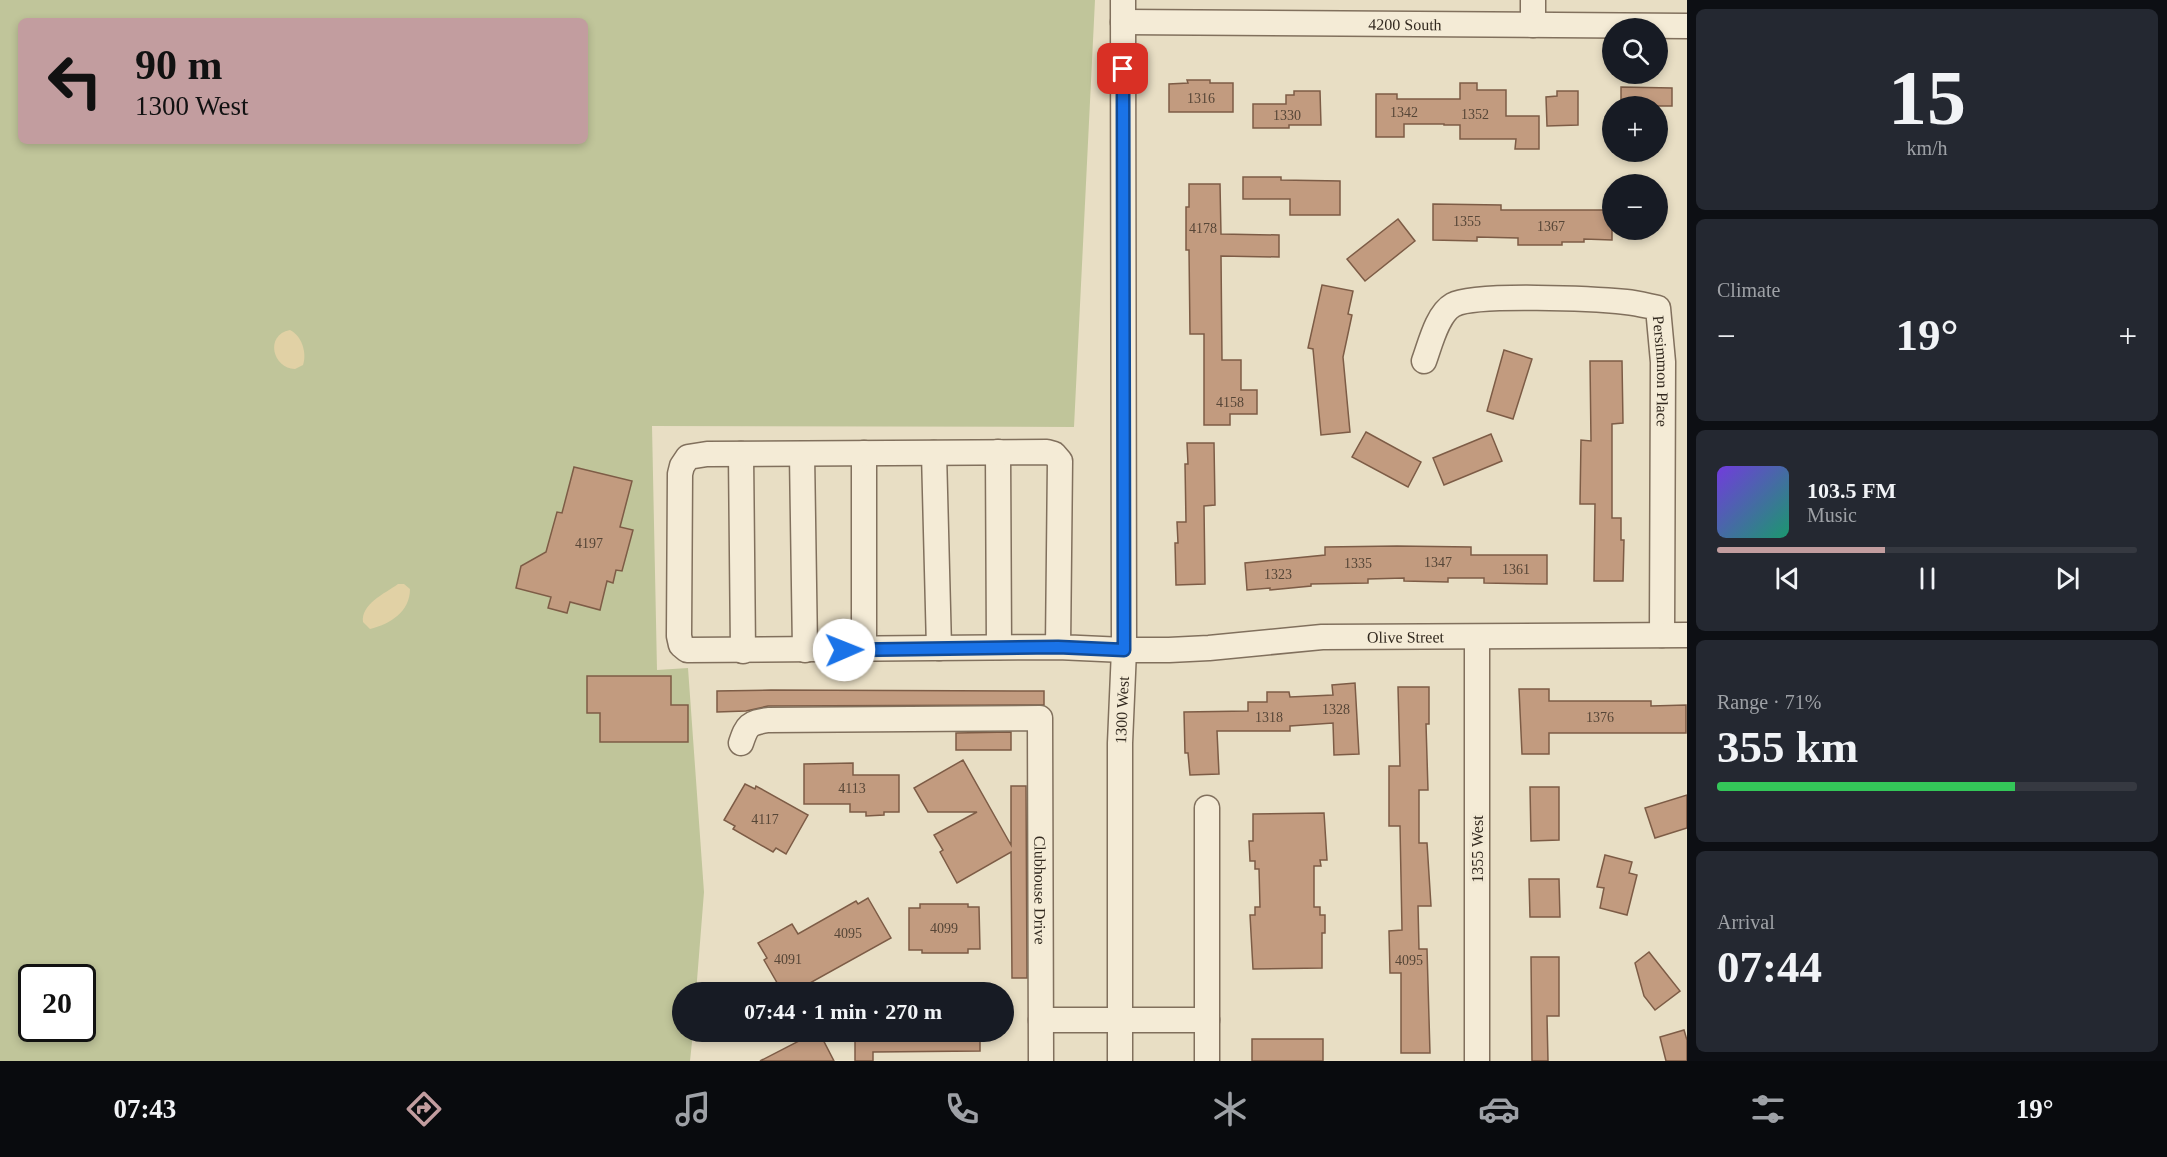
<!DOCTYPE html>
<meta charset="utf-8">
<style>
:root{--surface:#171b24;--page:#242831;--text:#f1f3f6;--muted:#9ea1a6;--line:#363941;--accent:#c29d9f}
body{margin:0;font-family:"Times New Roman",serif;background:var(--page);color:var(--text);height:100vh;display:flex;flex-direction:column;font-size:22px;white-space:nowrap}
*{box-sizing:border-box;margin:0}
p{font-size:20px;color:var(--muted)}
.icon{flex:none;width:33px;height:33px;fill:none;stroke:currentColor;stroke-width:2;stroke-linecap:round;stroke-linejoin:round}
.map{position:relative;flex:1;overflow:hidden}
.panel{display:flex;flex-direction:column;gap:9px;padding:9px;background:#0d0f14;width:480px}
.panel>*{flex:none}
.top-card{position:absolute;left:18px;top:18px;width:570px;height:126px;border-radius:9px;box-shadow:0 3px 9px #0003;background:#c29d9f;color:#111;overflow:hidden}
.controls{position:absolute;left:1602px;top:18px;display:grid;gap:12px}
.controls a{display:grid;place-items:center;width:66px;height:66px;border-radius:50%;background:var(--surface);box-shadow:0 3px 9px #0003;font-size:30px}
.speed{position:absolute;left:18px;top:964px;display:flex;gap:12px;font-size:30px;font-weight:700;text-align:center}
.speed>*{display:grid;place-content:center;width:78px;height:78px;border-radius:50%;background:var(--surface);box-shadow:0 3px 9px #0003;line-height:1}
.speed .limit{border:3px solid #111;border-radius:9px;background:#fff;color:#111}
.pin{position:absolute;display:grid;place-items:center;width:51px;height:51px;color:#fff;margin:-26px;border-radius:12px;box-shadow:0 3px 9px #0006}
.me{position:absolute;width:66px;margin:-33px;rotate:89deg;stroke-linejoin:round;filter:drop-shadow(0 0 4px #0008)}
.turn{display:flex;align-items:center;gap:21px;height:126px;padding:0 18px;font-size:27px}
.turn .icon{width:78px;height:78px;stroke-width:2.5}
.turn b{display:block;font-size:42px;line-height:51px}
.big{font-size:45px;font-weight:700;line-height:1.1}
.panel .tile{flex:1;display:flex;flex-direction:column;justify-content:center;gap:9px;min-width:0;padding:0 21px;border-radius:9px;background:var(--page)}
.panel .dial{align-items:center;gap:0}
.dial b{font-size:78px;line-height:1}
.song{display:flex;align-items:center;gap:18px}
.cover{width:72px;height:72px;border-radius:9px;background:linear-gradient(135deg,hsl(260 70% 55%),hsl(160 70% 35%))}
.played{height:6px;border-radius:3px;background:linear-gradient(90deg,var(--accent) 40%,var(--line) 40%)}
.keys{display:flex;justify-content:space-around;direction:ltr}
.heat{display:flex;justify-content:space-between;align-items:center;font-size:33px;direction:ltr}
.charge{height:9px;border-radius:4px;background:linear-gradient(90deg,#34c759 71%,var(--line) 0)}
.trip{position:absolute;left:672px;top:982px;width:342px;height:60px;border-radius:30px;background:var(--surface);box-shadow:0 3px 9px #0003;font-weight:700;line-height:60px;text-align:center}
.menu{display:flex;height:96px;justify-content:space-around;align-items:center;background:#090b0e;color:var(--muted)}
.menu .icon{width:42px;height:42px}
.menu .active{color:var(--accent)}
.menu b{font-size:27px;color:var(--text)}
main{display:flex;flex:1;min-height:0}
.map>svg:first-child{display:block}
.green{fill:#c0c59a;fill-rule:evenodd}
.sand{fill:#e1d1a5}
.building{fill:#c29b7f;stroke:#7d5c46;stroke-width:1.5}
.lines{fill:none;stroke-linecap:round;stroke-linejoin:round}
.minor-casing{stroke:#81705d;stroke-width:27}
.minor{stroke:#f4ebd6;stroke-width:24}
.route-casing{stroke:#114b97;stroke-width:15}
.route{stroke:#1a73e8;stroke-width:10}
.labels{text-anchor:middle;stroke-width:6;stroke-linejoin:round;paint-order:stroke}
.number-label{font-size:14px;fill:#564637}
.street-label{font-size:16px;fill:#32291f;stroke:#f1e8d3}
</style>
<main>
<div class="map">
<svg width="1687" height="1061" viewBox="0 0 1687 1061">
<rect width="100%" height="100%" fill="#e8dec4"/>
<path class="green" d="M 0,0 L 1095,0 L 1074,427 L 652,426 L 657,670 L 688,668 L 704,892 L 696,993 L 682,993 L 682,1032 L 693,1032 L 690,1061 L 0,1061 ZM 21,21 L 585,21 L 585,141 L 21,141 ZM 32,978 L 82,978 L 82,1029 L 32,1029 Z"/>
<g class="sand">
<path d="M 290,330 C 302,336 307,353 303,365 L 295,369 C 273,369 264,335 290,330 Z"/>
<path d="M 398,584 L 404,584 L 410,589 C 410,612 390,624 370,629 L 363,622 C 361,604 384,594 398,584 Z"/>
</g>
<g class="building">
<polygon points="1187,80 1210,80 1210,83 1233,83 1233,112 1169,112 1169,84 1188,83"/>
<polygon points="1460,83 1477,83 1477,90 1506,90 1506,116 1539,116 1539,149 1515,149 1516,139 1460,139 1460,125 1444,125 1444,124 1404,124 1404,137 1376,137 1376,94 1397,94 1397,99 1460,99"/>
<polygon points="1621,87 1672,88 1672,106 1621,106"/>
<polygon points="1294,91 1320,91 1321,125 1289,125 1289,128 1253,128 1253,104 1286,104 1286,95 1294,95"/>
<polygon points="1557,91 1578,91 1578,125 1547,126 1546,97 1557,96"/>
<polygon points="1243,177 1281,177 1281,180 1340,181 1340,215 1290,215 1290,199 1243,199"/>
<polygon points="1189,184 1220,184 1221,234 1279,235 1279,257 1221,256 1222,360 1241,360 1241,390 1257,390 1257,414 1230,414 1230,425 1204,425 1204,334 1190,334 1189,250 1186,250 1186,207 1189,207"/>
<polygon points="1433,204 1501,205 1501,210 1612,210 1612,240 1584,239 1584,242 1562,242 1562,245 1518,245 1518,238 1477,237 1477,241 1433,240"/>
<polygon points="1398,219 1415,241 1365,281 1347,259"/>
<polygon points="1322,285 1353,291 1348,314 1352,315 1343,357 1350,432 1321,435 1313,349 1308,348"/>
<polygon points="1504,350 1532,359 1513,419 1487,411"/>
<polygon points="1590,361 1622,361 1623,423 1612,424 1612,518 1621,518 1621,540 1624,540 1623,581 1594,581 1595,504 1580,504 1581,440 1591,441"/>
<polygon points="1366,432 1421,462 1408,487 1352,457"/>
<polygon points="1491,434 1502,461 1444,485 1433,458"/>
<polygon points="1187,443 1214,443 1215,505 1204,506 1205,584 1176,585 1175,543 1178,543 1177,522 1186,522 1185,464 1188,464"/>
<polygon points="574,467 632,481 620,527 633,530 622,571 616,570 613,583 607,581 600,610 570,602 567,613 548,608 551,597 516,588 521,566 546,552 557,512 562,513"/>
<polygon points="1397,546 1471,547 1471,555 1547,555 1547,584 1484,583 1484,578 1448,578 1448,582 1404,581 1404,578 1368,579 1368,583 1311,584 1311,586 1270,590 1270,588 1247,590 1245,563 1325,555 1325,547"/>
<polygon points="587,676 671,676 671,705 688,705 688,742 600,742 600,713 587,713"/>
<polygon points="1355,683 1359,754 1334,755 1333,723 1290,726 1290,731 1217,731 1219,774 1190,775 1188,753 1185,753 1184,712 1248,711 1248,702 1267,702 1267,692 1289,692 1290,697 1333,695 1332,685"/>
<polygon points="1398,687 1429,687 1429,724 1426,724 1428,790 1419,790 1419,843 1427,843 1431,906 1418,906 1419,949 1427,949 1430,1053 1401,1053 1401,973 1390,973 1389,931 1402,930 1400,826 1389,826 1389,766 1400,766"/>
<polygon points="1519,689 1549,689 1549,701 1651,701 1651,706 1686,705 1686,733 1549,733 1549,754 1522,754"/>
<polygon points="771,690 1044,691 1044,705 768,706 746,711 717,712 717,691"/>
<polygon points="1011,732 1011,750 956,750 956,733"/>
<polygon points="963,760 1011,845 1011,786 1026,786 1027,978 1012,978 1011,852 957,883 940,852 943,850 934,835 977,812 928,812 914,788"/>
<polygon points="853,763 853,775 899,775 899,812 884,812 884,815 866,816 866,812 850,812 850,804 804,804 804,764"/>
<polygon points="745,784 755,789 756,786 808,815 786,854 776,848 773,852 733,829 735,826 724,820"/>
<polygon points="1530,787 1559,787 1559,840 1531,841"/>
<polygon points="1687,795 1687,828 1655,838 1645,808"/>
<polygon points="1324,813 1327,860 1320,860 1321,866 1314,866 1314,907 1320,907 1320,915 1325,915 1325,933 1322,933 1322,968 1253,969 1250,915 1255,915 1255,907 1260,907 1259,869 1255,869 1255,861 1250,861 1249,841 1253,841 1253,814"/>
<polygon points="1605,855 1632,862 1629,873 1637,875 1627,915 1600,908 1604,888 1597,887"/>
<polygon points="1529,879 1559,879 1560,917 1530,917"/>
<polygon points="868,898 891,938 792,993 783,993 764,960 767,958 758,943 792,924 798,934 856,901 858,904"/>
<polygon points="920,904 968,904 968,907 979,907 980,949 968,949 968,953 922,953 922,950 909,950 909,908 920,908"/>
<polygon points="1649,952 1680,991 1655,1010 1644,996 1635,963"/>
<polygon points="1531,957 1559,957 1559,1016 1547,1016 1548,1061 1532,1061"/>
<polygon points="1684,1030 1687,1040 1687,1061 1666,1061 1660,1037"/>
<polygon points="797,1032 819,1032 834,1061 760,1061 801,1040"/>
<polygon points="855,1032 980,1032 980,1051 873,1052 873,1061 855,1061"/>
<rect x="1252" y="1039" width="71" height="22"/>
</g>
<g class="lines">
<defs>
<g id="minor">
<polyline points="1533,0 1533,25"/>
<path id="s1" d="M 1123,22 L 1687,26"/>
<path id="s2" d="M 1424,361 C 1430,345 1437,314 1453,305 C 1475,293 1597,299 1626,302 C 1637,303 1648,306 1658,308 L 1663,362 L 1662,635"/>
<polyline points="998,452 999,647"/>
<polyline points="864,453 864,649"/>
<polyline points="934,453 939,648"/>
<polyline points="741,454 743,651"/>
<polyline points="802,454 805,650"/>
<polyline points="1477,637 1477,1061"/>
<path id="s3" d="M 1058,647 L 1060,461 L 1054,454 L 1047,452 L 707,454 L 688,457 L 682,466 L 680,474 L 679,636 L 681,645 L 687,650 L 1058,647 L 1124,650 L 1169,650 L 1209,648 L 1322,637 L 1687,635"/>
<path id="s4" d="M 741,743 C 747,725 749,723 768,720 L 1040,718 L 1041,1061"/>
<polyline points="1207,808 1207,1061"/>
<polyline points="1041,1020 1207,1020"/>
<path id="s5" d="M 1120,1061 L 1120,743 L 1124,650 L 1123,0"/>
</g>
</defs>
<use href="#minor" class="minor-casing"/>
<use href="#minor" class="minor"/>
</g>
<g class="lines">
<defs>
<polyline id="route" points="844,650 1058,647 1124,650 1123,69"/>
</defs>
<use href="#route" class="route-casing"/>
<use href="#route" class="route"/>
</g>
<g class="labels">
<g class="number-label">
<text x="1201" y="103">1316</text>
<text x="1404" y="117">1342</text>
<text x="1475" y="119">1352</text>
<text x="1287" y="120">1330</text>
<text x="1467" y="226">1355</text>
<text x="1551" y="231">1367</text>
<text x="1203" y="233">4178</text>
<text x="1230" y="407">4158</text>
<text x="589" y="548">4197</text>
<text x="1438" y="567">1347</text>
<text x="1358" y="568">1335</text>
<text x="1516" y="574">1361</text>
<text x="1278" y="579">1323</text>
<text x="1336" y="714">1328</text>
<text x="1269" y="722">1318</text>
<text x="1600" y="722">1376</text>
<text x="852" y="793">4113</text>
<text x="765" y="824">4117</text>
<text x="944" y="933">4099</text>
<text x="848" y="938">4095</text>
<text x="788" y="964">4091</text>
<text x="1409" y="965">4095</text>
</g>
<g class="street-label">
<text dy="6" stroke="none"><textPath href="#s1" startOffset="282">4200 South</textPath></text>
<text dy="6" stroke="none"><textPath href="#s2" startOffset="334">Persimmon Place</textPath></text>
<text dy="6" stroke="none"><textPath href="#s3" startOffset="1479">Olive Street</textPath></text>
<text dy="6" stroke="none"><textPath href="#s5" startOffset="351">1300 West</textPath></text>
<text transform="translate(1477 849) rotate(-90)" y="6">1355 West</text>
<text dy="6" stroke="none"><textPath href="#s4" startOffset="483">Clubhouse Drive</textPath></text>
</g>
</g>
</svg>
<div class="controls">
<a><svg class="icon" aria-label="search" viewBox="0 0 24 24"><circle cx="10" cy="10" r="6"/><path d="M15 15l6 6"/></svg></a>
<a>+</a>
<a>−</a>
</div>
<div class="speed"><div class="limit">20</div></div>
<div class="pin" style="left:1123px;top:69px;background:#d93025"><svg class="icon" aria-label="arrive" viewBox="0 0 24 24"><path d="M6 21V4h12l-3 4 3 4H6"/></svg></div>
<svg class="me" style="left:844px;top:650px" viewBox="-20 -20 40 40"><circle r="19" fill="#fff"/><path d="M0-13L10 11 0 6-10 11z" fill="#1a73e8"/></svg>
<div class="trip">07:44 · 1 min · 270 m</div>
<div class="top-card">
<div class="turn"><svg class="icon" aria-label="left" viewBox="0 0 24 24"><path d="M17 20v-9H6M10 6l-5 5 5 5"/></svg><div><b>90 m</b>1300 West</div></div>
</div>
</div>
<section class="panel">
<div class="tile dial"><b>15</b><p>km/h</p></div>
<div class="tile"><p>Climate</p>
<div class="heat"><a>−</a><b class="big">19°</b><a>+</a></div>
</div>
<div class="tile">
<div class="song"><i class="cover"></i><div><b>103.5 FM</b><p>Music</p></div></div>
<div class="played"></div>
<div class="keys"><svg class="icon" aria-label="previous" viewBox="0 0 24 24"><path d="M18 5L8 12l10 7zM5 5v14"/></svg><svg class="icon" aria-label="pause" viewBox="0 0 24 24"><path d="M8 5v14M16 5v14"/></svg><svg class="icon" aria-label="next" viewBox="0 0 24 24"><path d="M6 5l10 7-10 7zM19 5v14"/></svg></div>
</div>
<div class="tile"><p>Range · 71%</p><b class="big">355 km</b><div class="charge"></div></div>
<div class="tile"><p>Arrival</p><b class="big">07:44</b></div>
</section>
</main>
<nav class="menu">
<b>07:43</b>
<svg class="icon active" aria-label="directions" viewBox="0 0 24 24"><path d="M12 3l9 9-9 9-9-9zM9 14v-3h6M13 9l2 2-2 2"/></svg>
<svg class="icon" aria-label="music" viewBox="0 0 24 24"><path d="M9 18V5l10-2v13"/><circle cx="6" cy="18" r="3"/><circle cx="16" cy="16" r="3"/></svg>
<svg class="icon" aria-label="phone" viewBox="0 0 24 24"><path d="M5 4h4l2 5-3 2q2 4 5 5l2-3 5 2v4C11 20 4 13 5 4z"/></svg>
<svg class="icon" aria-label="climate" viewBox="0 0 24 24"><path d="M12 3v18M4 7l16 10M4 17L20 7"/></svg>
<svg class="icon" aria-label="car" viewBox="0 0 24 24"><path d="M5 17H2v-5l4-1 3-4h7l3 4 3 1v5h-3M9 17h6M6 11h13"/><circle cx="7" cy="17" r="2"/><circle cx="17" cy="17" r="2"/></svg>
<svg class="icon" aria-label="filters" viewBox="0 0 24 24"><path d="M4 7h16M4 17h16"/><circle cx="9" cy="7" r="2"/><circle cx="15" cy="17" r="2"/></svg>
<b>19°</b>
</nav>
